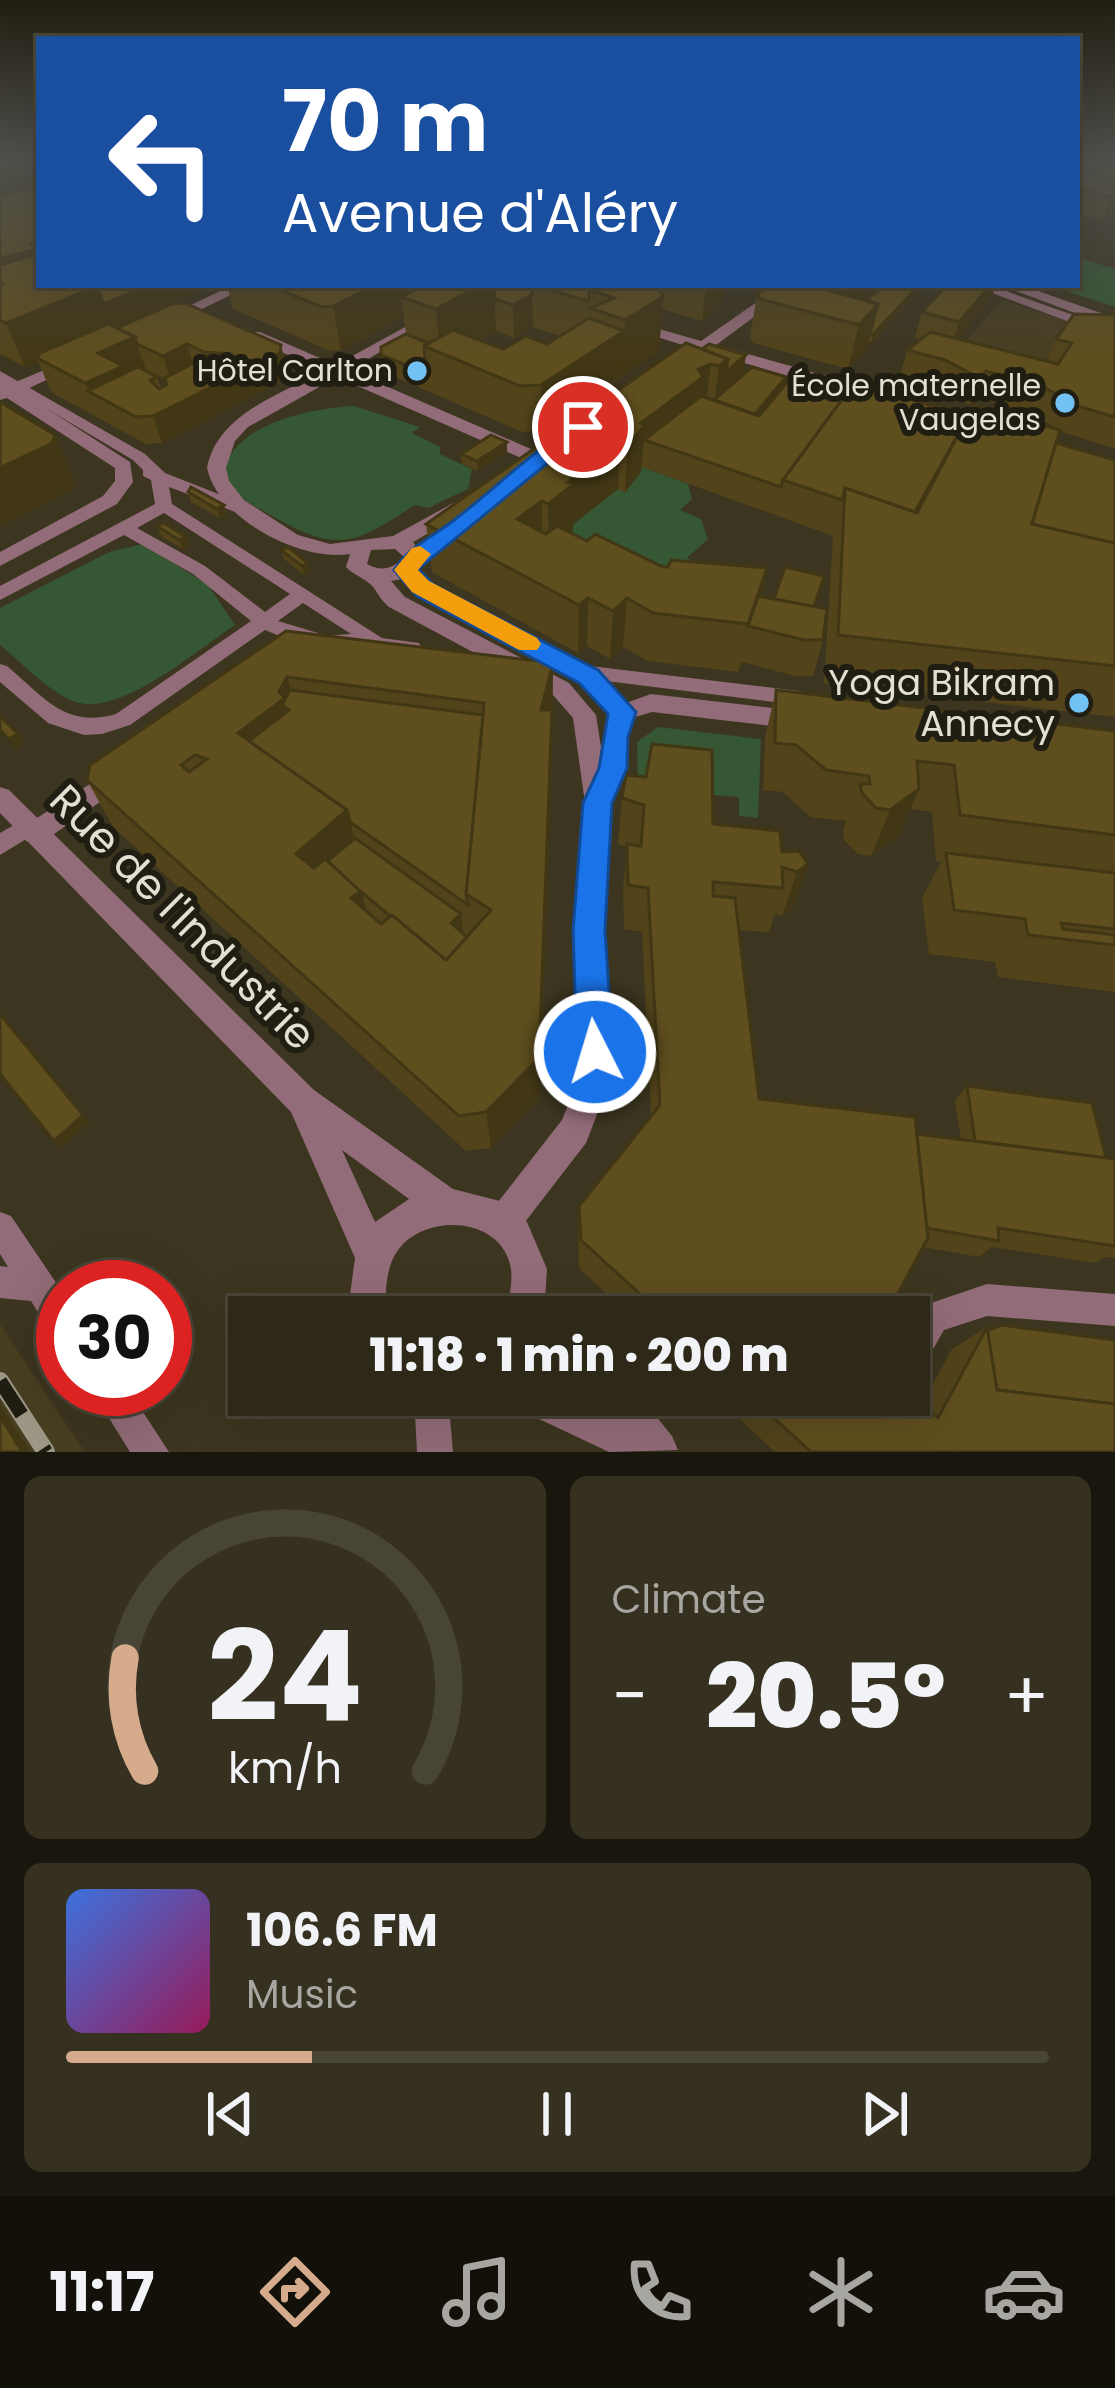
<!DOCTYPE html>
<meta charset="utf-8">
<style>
:root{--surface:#2d2817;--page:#353020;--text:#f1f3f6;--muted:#a7a6a1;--line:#484436;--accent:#d6ab8b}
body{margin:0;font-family:Poppins,sans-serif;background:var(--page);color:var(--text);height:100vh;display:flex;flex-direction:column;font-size:45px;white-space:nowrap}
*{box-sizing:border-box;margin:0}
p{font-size:39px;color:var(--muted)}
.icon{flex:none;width:66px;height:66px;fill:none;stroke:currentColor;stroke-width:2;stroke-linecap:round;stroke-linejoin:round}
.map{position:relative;height:1452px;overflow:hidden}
.sheet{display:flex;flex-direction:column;gap:24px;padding:24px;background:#19160d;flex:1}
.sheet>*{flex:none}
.guide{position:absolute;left:36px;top:36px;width:1044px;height:252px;border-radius:0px;box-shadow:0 12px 48px #0002,0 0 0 3px var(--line);background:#1a4fa0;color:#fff;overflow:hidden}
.speed{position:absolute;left:36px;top:1260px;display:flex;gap:24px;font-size:60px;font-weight:700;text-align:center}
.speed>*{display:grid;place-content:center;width:156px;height:156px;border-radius:50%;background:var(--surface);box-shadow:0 12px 48px #0002,0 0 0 3px var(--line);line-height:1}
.speed .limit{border:18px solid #d22;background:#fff;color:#111}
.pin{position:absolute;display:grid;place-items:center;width:102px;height:102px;color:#fff;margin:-51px;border:6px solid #fff;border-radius:50%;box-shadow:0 3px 12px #0007}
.me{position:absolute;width:132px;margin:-66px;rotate:355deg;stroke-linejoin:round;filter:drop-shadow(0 0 9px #0008)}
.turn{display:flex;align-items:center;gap:42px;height:252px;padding:0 48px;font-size:54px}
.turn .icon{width:156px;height:156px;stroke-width:2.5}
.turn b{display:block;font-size:84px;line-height:102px}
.big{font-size:90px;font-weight:800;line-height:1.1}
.sheet .card{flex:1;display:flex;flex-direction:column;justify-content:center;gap:18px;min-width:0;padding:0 42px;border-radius:18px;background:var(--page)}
.sheet .dial{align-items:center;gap:0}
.dial svg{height:312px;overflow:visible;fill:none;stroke:var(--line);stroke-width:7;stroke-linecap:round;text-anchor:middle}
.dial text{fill:var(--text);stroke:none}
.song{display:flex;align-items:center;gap:36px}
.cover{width:144px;height:144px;border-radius:18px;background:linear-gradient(135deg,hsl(220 70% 55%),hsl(330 70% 35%))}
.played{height:12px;border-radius:6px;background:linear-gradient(90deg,var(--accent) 25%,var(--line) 25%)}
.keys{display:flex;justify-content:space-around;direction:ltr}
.heat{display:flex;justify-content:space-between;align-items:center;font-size:66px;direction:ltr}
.sheet .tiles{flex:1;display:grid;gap:24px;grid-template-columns:1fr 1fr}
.card:last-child{grid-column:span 2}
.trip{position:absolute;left:228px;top:1296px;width:702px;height:120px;border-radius:0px;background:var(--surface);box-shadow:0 12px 48px #0002,0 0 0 3px var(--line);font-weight:800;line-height:120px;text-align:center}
.tabs{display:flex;height:192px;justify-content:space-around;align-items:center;background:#121009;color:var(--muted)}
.tabs .icon{width:84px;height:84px}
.tabs .current{color:var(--accent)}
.tabs b{font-size:54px;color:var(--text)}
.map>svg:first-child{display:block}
.built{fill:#483e21}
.green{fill:#355733}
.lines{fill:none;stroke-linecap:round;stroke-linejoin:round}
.service{fill:#926c78;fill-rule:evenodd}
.pedestrian{fill:#926c78;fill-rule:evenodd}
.minor{fill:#926c78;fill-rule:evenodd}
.tertiary{fill:#926c78;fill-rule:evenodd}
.rail-casing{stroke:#9d9786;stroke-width:18}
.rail{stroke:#201d13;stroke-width:14;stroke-dasharray:40;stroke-linecap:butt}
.wall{fill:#52431a;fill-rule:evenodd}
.shaded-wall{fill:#423715}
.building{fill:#5f4e1e;stroke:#423715;stroke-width:3;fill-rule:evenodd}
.route{fill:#1a73e8;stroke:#114b97;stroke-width:3}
.slow{fill:#f59e0b}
.poi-dot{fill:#71c1f5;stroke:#201d13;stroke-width:4.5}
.labels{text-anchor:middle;stroke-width:12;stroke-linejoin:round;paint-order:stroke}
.far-poi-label{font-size:30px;fill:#e4dfd3;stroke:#201d13;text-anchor:end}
.poi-label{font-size:36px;fill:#e4dfd3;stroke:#201d13;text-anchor:end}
.near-street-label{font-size:42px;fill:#e4dfd3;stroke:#201d13}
</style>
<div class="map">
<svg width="1115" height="1452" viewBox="0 0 1115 1452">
<rect width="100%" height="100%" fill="#3c351f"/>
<g class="built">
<polygon points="1002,300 1115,337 1115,449 1065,433 1031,412 977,397 970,405 936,386 900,376 958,350"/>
<polygon points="0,1324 85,1452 0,1452"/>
</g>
<g class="green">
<polygon points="1077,257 1115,269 1115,307 1049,285 1077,285"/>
<path d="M 354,406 L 420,427 L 412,433 L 440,447 L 440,454 L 472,469 L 468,489 L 428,508 L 415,505 C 364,537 344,555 287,524 C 267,513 248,504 231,489 L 225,465 C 242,422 313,408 354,406 Z"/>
<polygon points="642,467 688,484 692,499 680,510 701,519 708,539 687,558 764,595 758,616 542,549 618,489 625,492"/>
<path d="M 143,544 L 208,585 L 235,625 C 198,649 121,717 76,702 C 50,694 22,662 0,645 L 0,608 L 109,552 Z"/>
<polygon points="658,727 761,739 758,818 739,816 739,797 638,789 637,742"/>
</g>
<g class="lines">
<g class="service">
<polygon points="971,285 989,285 1115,330 1115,339"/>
<path d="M 0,371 L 145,454 L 165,473 L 244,504 L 244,512 L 238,513 L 169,487 L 172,504 L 382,638 L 419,643 L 422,648 L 419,653 L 335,645 L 332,640 L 335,635 L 351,634 L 303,603 L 278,621 L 318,633 L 321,638 L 318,643 L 294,642 L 265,630 L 130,725 L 102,734 L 84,735 L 48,723 L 0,682 L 0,664 L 7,666 C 43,696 65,729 116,714 L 251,621 L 193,574 L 124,535 L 0,600 L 0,586 L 155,504 L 151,480 L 143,476 L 143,470 L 133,460 L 0,381 ZM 164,513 L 290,594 L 265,612 L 205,566 L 137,528 Z"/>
<polygon points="573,664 799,691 809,698 799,705 566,676 563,671"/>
<polygon points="28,817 36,819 39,826 36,833 0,855 0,833"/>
<polygon points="0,1212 11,1216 63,1293 63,1337 51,1333 31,1301 0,1298 0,1266 8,1267 0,1254"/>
<polygon points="987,1284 1115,1294 1115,1326 987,1316 944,1330 921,1370 909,1375 909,1327 922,1306"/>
<polygon points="91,1389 128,1389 169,1452 130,1452"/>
<polygon points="414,1395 448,1395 453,1452 417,1452"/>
</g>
<polygon class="pedestrian" points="1000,285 1021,285 1115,318 1115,328"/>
<g class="minor">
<polygon points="233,285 252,285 170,324 157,321"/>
<polygon points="781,285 797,285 716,345 883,392 883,400 871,400 706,352 693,353 692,348 620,325 628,320 701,341"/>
<path d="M 427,315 L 439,318 L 349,370 L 547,456 L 547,464 L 535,464 L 337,377 L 248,427 L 235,441 L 226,468 L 229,481 L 244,500 L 298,535 L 330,544 L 393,536 L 455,502 L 469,502 L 469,510 L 413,542 L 424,558 L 416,569 L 433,586 L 597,671 L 626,703 L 651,694 L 798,711 L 810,720 L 798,729 L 652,712 L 632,718 L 611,803 L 603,930 L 609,1083 L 586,1143 L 515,1235 L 503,1241 L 491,1235 L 485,1223 L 491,1211 L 562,1120 L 577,1083 L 575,930 L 585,803 L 573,718 L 553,695 L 389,607 C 381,600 379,595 373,587 C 367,579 353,575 346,567 L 350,554 C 300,562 218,519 207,468 C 217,414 281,394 324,371 L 250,338 L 250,332 L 260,332 L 336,365 ZM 395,549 L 404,557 C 393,569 381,572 367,564 L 371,550 ZM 402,579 L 419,596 L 581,683 L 610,715 L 601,747 L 596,715 L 569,683 L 405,597 L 391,581 Z"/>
<polygon points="68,360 82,363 21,392 130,462 133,482 117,504 0,566 0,552 103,496 115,481 115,468 7,398 0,400 0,378 11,384"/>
<polygon points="121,764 130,767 134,774 130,781 44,841 35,844 26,841 22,833 26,825"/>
</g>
<g class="tertiary">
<path d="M 0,787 L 9,790 L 314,1090 L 453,1189 L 500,1201 L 527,1222 L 547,1269 L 544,1317 L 506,1317 C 508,1302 513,1283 511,1269 C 503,1219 434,1213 403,1244 C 384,1264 386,1292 385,1317 L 347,1317 L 355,1258 L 291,1112 L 0,813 ZM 342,1150 L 409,1199 L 375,1222 Z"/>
<polygon points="513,1395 575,1395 599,1406 595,1395 639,1395 672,1436 678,1450 609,1452 518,1409"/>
</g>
<defs>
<polyline id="rail" points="0,1381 46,1452"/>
</defs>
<use href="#rail" class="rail-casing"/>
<use href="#rail" class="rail"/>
</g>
<g class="wall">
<path d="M 0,157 L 39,157 L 39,285 L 116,328 L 172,304 L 287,371 L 286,379 L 162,443 L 146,444 L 51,392 L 38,361 L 25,367 L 0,354 ZM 145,370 L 165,379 L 167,385 L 161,388 L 157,377 Z"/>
<polygon points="1077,157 1115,157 1115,209 1103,220 1077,213"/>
<path d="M 227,285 L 729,285 L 724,289 L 721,305 L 702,321 L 662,309 L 659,351 L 541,430 L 522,432 L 384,372 L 381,355 L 406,334 L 404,317 L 341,350 L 330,351 L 233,309 ZM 533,327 L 560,336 L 547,344 L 503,349 L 480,340 L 496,331 L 514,338 Z"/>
<polygon points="769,285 880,285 862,299 865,300 926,285 871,343 868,342 867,347 848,369 753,343 750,337 757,294"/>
<polygon points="991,299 958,339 1047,361 1056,339 1115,315 1115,448 1065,433 1034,415 977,397 970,405 937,386 900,376 907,350 921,339 915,337 922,312"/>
<polygon points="686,343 743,375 785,385 850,389 1056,443 1115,460 1115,717 824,683 833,536 642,467 641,472 625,492 618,489 573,524 573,532 571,533 587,541 661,566 767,568 762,597 815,607 823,640 813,676 795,676 742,662 738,672 648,661 623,647 610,659 587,646 578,653 432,572 426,524"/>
<polygon points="507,452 477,471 462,463 461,454"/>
<polygon points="188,492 224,505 227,514 220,518 191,502"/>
<polygon points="157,526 186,537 189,546 183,549 161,536"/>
<polygon points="281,550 311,572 304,575 284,559"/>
<polygon points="286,631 553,663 552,758 540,1096 491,1148 466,1151 113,827 87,780"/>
<polygon points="776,690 1115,731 1115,992 998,977 995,962 929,954 922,898 941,862 936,861 932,812 910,809 898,836 871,856 858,854 844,840 843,830 846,821 810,817 783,792 763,790 765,737"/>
<polygon points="622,798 713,824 808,864 793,908 782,916 775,914 769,932 739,930 759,1099 917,1134 961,1139 955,1101 967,1086 1106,1158 1115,1159 1115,1258 1104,1257 1095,1263 992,1247 979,1257 923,1247 885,1317 631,1317 579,1268 578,1236 579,1206 651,1116 642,932 624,929 623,890 627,847 618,844"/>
<polygon points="987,1327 987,1331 1115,1452 775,1452 714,1395 909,1395 922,1404 952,1349"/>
</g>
<g class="shaded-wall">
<polygon points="0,157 14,157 19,170 0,175"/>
<polygon points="23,157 39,157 39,185 0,228 0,184 29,173"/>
<polygon points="1115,194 1115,209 1103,220 1112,197"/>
<polygon points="39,241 39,285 0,282 0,258"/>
<polygon points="214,285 41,360 37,358 38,361 25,367 6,323 98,286"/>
<polygon points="376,285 460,285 401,297 404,317 341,350 333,306"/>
<polygon points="481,285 494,285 496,331 451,357 440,353 436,309"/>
<polygon points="706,285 729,285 724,289 721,305 702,321"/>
<polygon points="834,285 880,285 837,319 827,290"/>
<polygon points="920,285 926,285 871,343 873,334"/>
<polygon points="991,285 996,285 991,299 951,347 959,322"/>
<polygon points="532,295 533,327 514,338 513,305"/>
<polygon points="663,297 659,351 622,375 625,320"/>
<polygon points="878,304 867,347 848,369 859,325"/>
<polygon points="624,331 622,375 541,430 541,385"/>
<polygon points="135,337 146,370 128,378 88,391 98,417 85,383 98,353"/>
<polygon points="187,344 195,370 171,382 163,356"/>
<polygon points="281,345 287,371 286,379 162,443 153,416"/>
<polygon points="746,355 742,381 713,412 719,366 728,359"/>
<polygon points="711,364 705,409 644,440 641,472 625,492 628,445 641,423 698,369"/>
<polygon points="986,371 977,397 970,405 979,378"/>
<polygon points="786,377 783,395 747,439 750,420"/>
<polygon points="55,435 75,481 73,489 0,527 0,468"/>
<polygon points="507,442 507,452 477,471 477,461"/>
<polygon points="620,443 618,489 573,524 573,532 549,551 548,504 568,482"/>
<polygon points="542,501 542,549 517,519"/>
<polygon points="224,505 227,514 220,518 217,509"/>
<polygon points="186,537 189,546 183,549 179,540"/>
<polygon points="308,563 311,572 304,575 302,566"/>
<polygon points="767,568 758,616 748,626 738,672 748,624"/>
<polygon points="588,598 587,646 578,653 579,605"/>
<polygon points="627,598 623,647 610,659 613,611"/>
<polygon points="553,663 552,758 540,1096 491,1148 486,1112 541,710"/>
<polygon points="287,677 301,725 273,767 238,733 279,692"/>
<polygon points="18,734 24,743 15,749 9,739"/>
<polygon points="919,789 898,836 871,856 890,810"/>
<polygon points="347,810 359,856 332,881 296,854"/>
<polygon points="808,864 793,908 782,916 797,872"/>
<polygon points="361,891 373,935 351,898"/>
<polygon points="461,914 463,931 454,940 451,923"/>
<polygon points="0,1013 90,1122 61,1148 54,1141"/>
<polygon points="0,1404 30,1452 22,1452 0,1416"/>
</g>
<g class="building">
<polygon points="1089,157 1115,157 1115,194 1112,197 1077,188 1077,178 1112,163"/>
<polygon points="17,164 30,172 9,180 0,173 0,168"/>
<polygon points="0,173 11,181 0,184"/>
<polygon points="11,182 23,189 15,192"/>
<polygon points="39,185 39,241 31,244 38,249 0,258 0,196"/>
<polygon points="38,254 39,285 98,286 6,323 0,320 0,285 3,284 0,282 0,265"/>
<polygon points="96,285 150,285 104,304"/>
<polygon points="268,285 376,285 333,306 322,307"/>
<polygon points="426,285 481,285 436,309 401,297"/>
<polygon points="494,285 532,285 532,295 513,305 495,299"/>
<polygon points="535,285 597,285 589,290 589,300 587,301"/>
<polygon points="597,285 641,285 661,291 663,297 625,320 590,308 614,298 589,290"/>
<polygon points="769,285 834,285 827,290 878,304 859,325 760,299 757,294"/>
<polygon points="888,285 920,285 873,334 870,333 878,304 865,300"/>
<polygon points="947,285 991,285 959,322 922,312"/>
<polygon points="185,303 281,345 280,353 153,416 136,417 88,391 138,367 157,377 150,380 159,389 167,385 165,378 207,356 231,354 204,352 187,344 163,356 137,344 135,337 117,328 172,304"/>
<polygon points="1074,314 1115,315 1115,417 1077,406 1045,388 986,371 979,378 945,360 907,350 930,332 1058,364 1072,343 1056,339"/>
<polygon points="589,318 624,331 541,385 520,386 424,346 453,330 503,349 526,336 547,344"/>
<polygon points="108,324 135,337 98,353 123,366 85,383 37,358 40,353"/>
<polygon points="406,334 428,343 424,346 426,373 381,355 381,347"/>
<polygon points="686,343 728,359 719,366 711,364 698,369 703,377 641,423 645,425 628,445 620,443 568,482 574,484 548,504 542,501 517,519 546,534 557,526 587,541 595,534 661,566 668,567 671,560 767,568 748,624 653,613 627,598 613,611 588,598 579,605 426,524"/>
<polygon points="709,344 746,355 726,372 728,359 702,349"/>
<polygon points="752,367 786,377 755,414 714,400"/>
<polygon points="796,372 850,389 783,480 781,487 644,440 701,396 759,416"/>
<polygon points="854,383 968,416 915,512 845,488 842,500 783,480"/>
<polygon points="0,402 55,435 52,443 0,468"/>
<polygon points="974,405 1060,430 1032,524 1115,543 1115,666 838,635 845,488 917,513"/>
<polygon points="491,435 507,442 477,461 461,454"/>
<polygon points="1056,443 1115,460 1115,543 1032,524"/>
<polygon points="191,487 224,505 217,509 188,492"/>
<polygon points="164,523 186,537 179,540 157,526"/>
<polygon points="288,547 308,563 302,566 281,550"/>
<polygon points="785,567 824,576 814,607 774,599"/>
<polygon points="758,596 827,609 823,640 804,640 748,626"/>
<path d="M 286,631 L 553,663 L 541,710 L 552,710 L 539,1058 L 486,1112 L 459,1116 L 87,780 L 90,765 ZM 287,677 L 484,703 L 466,894 L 491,910 L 446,960 L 392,915 L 381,924 L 351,898 L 361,891 L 325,859 L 314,868 L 296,854 L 347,810 L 238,733 L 285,698 L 279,692 ZM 195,755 L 207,759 L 189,772 L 181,765 Z"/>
<polygon points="290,690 483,715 466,894 468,905 350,822 347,810 249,741 289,710 282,705"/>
<polygon points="776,690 1115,731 1115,835 960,815 954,765 917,761 919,789 890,810 876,808 862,793 860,784 870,784 869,776 826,770 796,745 775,743"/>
<polygon points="0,716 18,734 9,739 0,730"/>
<polygon points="652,744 712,750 713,824 780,831 782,852 799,851 808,864 797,872 782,867 783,888 713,882 713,896 735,898 759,1099 915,1117 928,1238 885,1317 845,1317 821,1297 813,1312 818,1317 665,1317 581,1240 579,1206 660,1105 648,888 628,885 627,844 641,846 644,805 622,798 626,775 646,777"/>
<polygon points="355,838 461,914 451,923 467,937 446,960 392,915 390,916 360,891 328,861"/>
<polygon points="946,853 1115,873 1115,929 1061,923 1063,929 1115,935 1115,945 1028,935 1025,919 954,910"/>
<polygon points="0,1014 83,1115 54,1141 0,1074"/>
<polygon points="967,1086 1092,1103 1106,1158 975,1141"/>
<polygon points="917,1134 1115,1159 1115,1246 998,1228 999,1241 927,1228"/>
<polygon points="1001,1325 1115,1340 1115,1404 997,1390 987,1331"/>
<polygon points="987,1327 997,1390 1115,1404 1115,1452 811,1452 749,1395 909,1394 938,1418"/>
<polygon points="0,1416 22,1452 0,1452"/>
</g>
<linearGradient id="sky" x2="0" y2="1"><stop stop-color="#211d11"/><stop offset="0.44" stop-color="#50514d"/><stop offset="1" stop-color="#50514d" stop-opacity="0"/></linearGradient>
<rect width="1115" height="360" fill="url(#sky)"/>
<path class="route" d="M 576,423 L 592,427 L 418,569 L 434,585 L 598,670 L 636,712 L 628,737 L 627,768 L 612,803 L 605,930 L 613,1052 L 607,1064 L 595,1069 L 582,1064 L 577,1052 L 573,930 L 583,803 L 599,768 L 608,714 L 579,683 L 417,596 L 394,570 C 410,545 435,536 458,517 C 498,486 533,451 576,423 Z"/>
<polygon class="slow" points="420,546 431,554 418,570 429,581 537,638 541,644 537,650 519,650 412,592 394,570 412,548"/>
<g class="poi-dot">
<circle cx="417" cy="371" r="12"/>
<circle cx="1065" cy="403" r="12"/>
<circle cx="1079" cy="703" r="12"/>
</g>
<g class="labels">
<g class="far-poi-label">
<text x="393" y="381">Hôtel Carlton</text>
<text x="1041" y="396">École maternelle<tspan x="1041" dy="34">Vaugelas</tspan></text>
</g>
<g class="poi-label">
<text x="1055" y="695">Yoga Bikram<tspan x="1055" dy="41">Annecy</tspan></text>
</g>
<g class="near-street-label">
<text transform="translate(183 917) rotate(45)" y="15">Rue de l'Industrie</text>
</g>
</g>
</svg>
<div class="speed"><div class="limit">30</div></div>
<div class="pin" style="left:583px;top:427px;background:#d93025"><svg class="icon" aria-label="arrive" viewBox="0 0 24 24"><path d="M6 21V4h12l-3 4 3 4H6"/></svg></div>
<svg class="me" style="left:595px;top:1052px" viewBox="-20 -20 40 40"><circle r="17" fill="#1a73e8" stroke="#fff" stroke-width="3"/><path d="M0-11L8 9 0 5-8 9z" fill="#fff"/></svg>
<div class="trip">11:18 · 1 min · 200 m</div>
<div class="guide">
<div class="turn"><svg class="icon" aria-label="left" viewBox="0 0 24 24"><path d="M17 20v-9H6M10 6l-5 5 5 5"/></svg><div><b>70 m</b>Avenue d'Aléry</div></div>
</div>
</div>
<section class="sheet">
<div class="tiles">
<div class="card dial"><svg viewBox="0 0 100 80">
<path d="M14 69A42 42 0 1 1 86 69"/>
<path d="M14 69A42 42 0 0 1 9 40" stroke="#d6ab8b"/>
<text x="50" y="56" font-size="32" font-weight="700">24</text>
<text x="50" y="72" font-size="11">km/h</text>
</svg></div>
<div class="card"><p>Climate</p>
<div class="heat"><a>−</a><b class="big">20.5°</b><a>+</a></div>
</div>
<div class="card">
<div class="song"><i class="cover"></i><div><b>106.6 FM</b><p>Music</p></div></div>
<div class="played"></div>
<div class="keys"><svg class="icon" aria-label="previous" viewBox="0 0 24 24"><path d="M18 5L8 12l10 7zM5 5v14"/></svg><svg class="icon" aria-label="pause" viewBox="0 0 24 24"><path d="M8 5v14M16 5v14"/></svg><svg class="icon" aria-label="next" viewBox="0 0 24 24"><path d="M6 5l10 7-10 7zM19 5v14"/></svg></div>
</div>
</div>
</section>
<nav class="tabs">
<b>11:17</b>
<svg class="icon current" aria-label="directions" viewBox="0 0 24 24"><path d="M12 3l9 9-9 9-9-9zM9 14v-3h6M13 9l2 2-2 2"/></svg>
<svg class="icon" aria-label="music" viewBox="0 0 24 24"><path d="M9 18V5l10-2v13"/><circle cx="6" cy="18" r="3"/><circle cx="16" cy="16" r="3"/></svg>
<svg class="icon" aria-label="phone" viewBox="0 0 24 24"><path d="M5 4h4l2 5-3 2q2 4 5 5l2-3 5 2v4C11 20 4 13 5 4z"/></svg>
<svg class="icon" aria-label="climate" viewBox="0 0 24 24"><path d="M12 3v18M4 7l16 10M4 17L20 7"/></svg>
<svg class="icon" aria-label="car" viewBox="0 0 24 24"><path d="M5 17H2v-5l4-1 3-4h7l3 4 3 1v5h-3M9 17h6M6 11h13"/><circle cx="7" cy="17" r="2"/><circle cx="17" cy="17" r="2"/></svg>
</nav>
